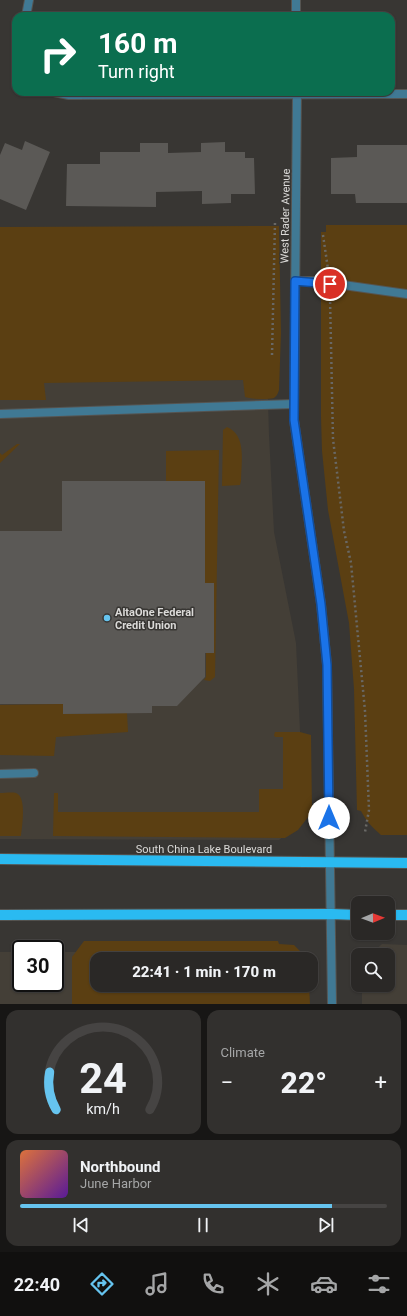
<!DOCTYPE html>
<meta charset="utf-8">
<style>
:root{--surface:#2a2826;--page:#32302e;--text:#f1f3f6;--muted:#a5a6a7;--line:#464443;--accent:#66c4ef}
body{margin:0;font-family:Roboto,sans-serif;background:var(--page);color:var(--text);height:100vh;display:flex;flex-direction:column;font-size:15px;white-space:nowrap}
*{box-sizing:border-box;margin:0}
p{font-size:13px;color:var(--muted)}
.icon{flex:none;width:22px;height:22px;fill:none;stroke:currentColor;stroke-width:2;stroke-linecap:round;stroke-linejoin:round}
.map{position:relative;height:1004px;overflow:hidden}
.panel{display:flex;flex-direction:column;gap:6px;padding:6px;background:#171615;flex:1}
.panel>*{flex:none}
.guide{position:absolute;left:12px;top:12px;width:383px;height:84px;border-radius:12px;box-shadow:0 1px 3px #0004,0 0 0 1px var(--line);background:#0b6e4f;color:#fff;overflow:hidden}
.needle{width:26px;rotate:89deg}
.tools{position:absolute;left:351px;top:896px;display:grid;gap:8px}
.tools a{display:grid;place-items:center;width:44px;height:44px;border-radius:8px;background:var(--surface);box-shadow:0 1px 3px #0004,0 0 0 1px var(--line);font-size:20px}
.speed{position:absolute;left:12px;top:940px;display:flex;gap:8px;font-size:20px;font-weight:700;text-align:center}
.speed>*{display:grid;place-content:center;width:52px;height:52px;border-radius:50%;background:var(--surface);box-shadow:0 1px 3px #0004,0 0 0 1px var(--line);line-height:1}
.speed .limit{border:2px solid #111;border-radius:6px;background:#fff;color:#111}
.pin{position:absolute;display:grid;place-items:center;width:34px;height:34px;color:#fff;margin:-17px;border:2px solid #fff;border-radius:50%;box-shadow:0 1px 4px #0007}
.me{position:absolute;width:44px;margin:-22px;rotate:0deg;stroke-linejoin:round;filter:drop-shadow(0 0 3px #0008)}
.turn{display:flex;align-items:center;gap:14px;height:84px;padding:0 20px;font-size:18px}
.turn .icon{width:52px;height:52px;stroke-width:2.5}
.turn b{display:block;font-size:28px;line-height:34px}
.big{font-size:30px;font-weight:800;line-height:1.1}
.panel .widget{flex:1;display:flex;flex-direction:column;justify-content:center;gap:6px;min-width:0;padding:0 14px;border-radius:12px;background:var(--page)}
.panel .dial{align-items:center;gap:0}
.dial svg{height:104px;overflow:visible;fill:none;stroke:var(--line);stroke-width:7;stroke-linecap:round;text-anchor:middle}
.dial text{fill:var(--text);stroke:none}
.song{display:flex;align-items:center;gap:12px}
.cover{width:48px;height:48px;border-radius:6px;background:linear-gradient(135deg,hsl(20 70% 55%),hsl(270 70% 35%))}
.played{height:4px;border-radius:2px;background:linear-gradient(90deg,var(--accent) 85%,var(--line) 85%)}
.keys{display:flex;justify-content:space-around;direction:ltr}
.heat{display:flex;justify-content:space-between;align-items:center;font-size:22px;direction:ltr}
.panel .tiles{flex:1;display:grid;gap:6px;grid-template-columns:1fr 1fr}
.widget:last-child{grid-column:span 2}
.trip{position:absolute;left:90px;top:952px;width:228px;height:40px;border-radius:12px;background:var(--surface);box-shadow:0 1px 3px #0004,0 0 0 1px var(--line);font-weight:800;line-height:40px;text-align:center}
.dock{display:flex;height:64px;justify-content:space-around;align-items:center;background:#11100f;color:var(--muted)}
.dock .icon{width:28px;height:28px}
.dock .selected{color:var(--accent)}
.dock b{font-size:18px;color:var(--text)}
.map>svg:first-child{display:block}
.built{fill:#443f37}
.green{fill:#5b3f12}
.building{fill:#5b5956}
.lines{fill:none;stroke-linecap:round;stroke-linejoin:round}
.service-casing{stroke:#555451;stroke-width:10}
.minor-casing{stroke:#555451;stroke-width:10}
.primary-casing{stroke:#555451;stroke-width:12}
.path{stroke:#696865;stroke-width:2.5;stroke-dasharray:2 3;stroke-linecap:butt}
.service{stroke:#407994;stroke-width:8}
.minor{stroke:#407994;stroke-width:8}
.primary{stroke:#2abaf1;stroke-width:10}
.route-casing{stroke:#114b97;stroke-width:10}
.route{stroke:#1a73e8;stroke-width:7}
.poi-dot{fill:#66c4ef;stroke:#383633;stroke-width:1.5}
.labels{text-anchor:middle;stroke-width:3;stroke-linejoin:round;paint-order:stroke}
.street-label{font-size:11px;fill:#dbdad8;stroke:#383633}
.poi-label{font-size:11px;font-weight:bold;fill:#dbdad8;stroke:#383633;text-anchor:start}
</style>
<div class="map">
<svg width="407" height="1004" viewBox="0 0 407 1004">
<rect width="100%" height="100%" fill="#383633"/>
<g class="built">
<polygon points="0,231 263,231 269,435 274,532 296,643 304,819 279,840 0,839"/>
<polygon points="382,944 407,945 407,1004 362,1004 362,985 388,985 388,955 370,955"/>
<polygon points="0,952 21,952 21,983 55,983 55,952 281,952 97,959 97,985 300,1004 0,1004"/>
</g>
<g class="green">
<path d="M 326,225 L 407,225 L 407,835 L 381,835 C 373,828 366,821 361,811 L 357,810 L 354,689 L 349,623 L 328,510 L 322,451 L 321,417 L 321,232 L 326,232 Z"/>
<path d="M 279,226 L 281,333 L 279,390 C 278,393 277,396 274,398 C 268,400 250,399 245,397 L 243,380 L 44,383 L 46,400 L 0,400 L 0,227 Z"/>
<path d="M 227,427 C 247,435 241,463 241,481 L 240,485 L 222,486 L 223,430 Z"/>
<polygon points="17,444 20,444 0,463 0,453 2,455"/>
<polygon points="219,450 215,677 210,681 204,680 206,677 206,653 213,653 212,585 202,585 166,484 166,451"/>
<polygon points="63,704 63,714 127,713 128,732 56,737 54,756 0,755 0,705"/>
<polygon points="275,732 300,732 311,735 312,812 298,830 285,838 53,836 54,793 58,793 58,812 259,812 259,789 283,789 283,737 275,737 274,735"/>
<path d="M 0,793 C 5,793 12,792 16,793 C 27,797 22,826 21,836 L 0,836 Z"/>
<polygon points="84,941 278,941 279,944 294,945 308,959 97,959 97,985 309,985 310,1004 72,1004 72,957"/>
</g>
<g class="building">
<polygon points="25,141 50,152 26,210 0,199 0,155 5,143 22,150"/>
<polygon points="225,142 225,152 245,152 245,158 254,158 255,194 231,194 231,203 202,204 202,191 156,192 156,207 66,206 67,164 100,164 100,152 140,152 140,143 168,143 168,153 201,152 201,143"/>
<polygon points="357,145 407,145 407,203 356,203 355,194 331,194 331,158 357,157"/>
<polygon points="62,481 205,481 205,583 214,583 214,653 205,653 205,677 177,706 152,706 152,713 63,714 63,704 0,704 0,531 62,531"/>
</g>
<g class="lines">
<defs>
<g id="service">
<polyline points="0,414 294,404"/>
<polyline points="0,774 34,773"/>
</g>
<g id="minor">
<polyline points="296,0 296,16"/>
<polyline points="26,16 29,0"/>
<polyline points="54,92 69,95 407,94"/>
<polyline points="297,92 294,420 321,604 327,665 332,1004"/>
<polyline points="295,281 315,281 407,294"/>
</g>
<g id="primary">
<polyline points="0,859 407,863"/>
<polyline points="0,915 331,914 358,915"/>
<polyline points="388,915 407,915"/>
</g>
</defs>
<use href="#service" class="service-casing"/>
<use href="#minor" class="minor-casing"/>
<use href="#primary" class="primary-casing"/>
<g class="path">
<polyline points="323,235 328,269"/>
<polyline points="330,297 333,439 344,531 351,563 365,711 369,810 365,832"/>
<polyline points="272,355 275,222"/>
</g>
<use href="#service" class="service"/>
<use href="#minor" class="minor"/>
<use href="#primary" class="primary"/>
</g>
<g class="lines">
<defs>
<polyline id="route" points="329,818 327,665 321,604 294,420 295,281 330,284"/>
</defs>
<use href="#route" class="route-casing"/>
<use href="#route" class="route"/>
</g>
<circle class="poi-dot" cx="107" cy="618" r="4"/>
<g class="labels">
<g class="street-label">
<text transform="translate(285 216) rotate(-89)" y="4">West Rader Avenue</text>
<text x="204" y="853">South China Lake Boulevard</text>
</g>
<g class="poi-label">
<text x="115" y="616">AltaOne Federal<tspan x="115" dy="13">Credit Union</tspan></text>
</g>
</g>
</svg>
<div class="tools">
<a><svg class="needle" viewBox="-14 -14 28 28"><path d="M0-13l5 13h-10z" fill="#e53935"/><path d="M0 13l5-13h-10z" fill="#a5a6a7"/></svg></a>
<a><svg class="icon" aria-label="search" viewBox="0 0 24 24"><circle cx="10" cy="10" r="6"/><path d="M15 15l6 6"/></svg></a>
</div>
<div class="speed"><div class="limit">30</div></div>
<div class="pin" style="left:330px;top:284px;background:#d93025"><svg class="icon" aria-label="arrive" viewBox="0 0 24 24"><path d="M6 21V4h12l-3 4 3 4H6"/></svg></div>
<svg class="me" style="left:329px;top:818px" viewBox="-20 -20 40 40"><circle r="19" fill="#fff"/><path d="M0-13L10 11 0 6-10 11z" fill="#1a73e8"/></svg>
<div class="trip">22:41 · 1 min · 170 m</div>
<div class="guide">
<div class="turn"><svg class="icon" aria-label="right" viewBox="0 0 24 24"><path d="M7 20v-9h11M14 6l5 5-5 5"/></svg><div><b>160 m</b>Turn right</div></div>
</div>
</div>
<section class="panel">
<div class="tiles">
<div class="widget dial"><svg viewBox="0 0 100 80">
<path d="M14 69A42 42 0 1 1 86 69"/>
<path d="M14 69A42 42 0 0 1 9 40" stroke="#66c4ef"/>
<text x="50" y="56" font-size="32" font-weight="700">24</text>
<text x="50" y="72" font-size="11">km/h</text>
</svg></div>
<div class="widget"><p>Climate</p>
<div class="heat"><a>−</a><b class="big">22°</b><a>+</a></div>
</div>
<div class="widget">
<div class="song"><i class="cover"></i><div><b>Northbound</b><p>June Harbor</p></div></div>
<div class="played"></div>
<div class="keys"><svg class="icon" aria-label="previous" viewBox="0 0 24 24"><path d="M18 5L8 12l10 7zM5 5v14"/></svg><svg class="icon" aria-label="pause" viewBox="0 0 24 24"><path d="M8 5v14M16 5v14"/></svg><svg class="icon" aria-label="next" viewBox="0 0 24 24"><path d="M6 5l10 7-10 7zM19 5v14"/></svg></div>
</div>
</div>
</section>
<nav class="dock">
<b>22:40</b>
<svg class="icon selected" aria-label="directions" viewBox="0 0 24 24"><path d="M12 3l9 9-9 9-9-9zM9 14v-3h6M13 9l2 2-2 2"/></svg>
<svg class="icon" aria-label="music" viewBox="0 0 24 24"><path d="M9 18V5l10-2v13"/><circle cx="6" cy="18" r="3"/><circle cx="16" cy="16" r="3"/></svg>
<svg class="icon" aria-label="phone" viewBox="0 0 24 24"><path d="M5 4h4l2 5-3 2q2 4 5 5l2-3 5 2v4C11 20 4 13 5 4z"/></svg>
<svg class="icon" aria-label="climate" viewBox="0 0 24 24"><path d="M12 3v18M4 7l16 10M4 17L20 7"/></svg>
<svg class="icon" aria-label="car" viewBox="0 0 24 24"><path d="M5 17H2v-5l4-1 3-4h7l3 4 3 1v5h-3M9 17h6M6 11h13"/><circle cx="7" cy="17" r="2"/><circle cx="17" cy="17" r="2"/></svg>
<svg class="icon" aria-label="filters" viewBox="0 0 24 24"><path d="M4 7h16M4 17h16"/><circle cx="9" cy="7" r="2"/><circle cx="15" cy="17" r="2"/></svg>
</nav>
